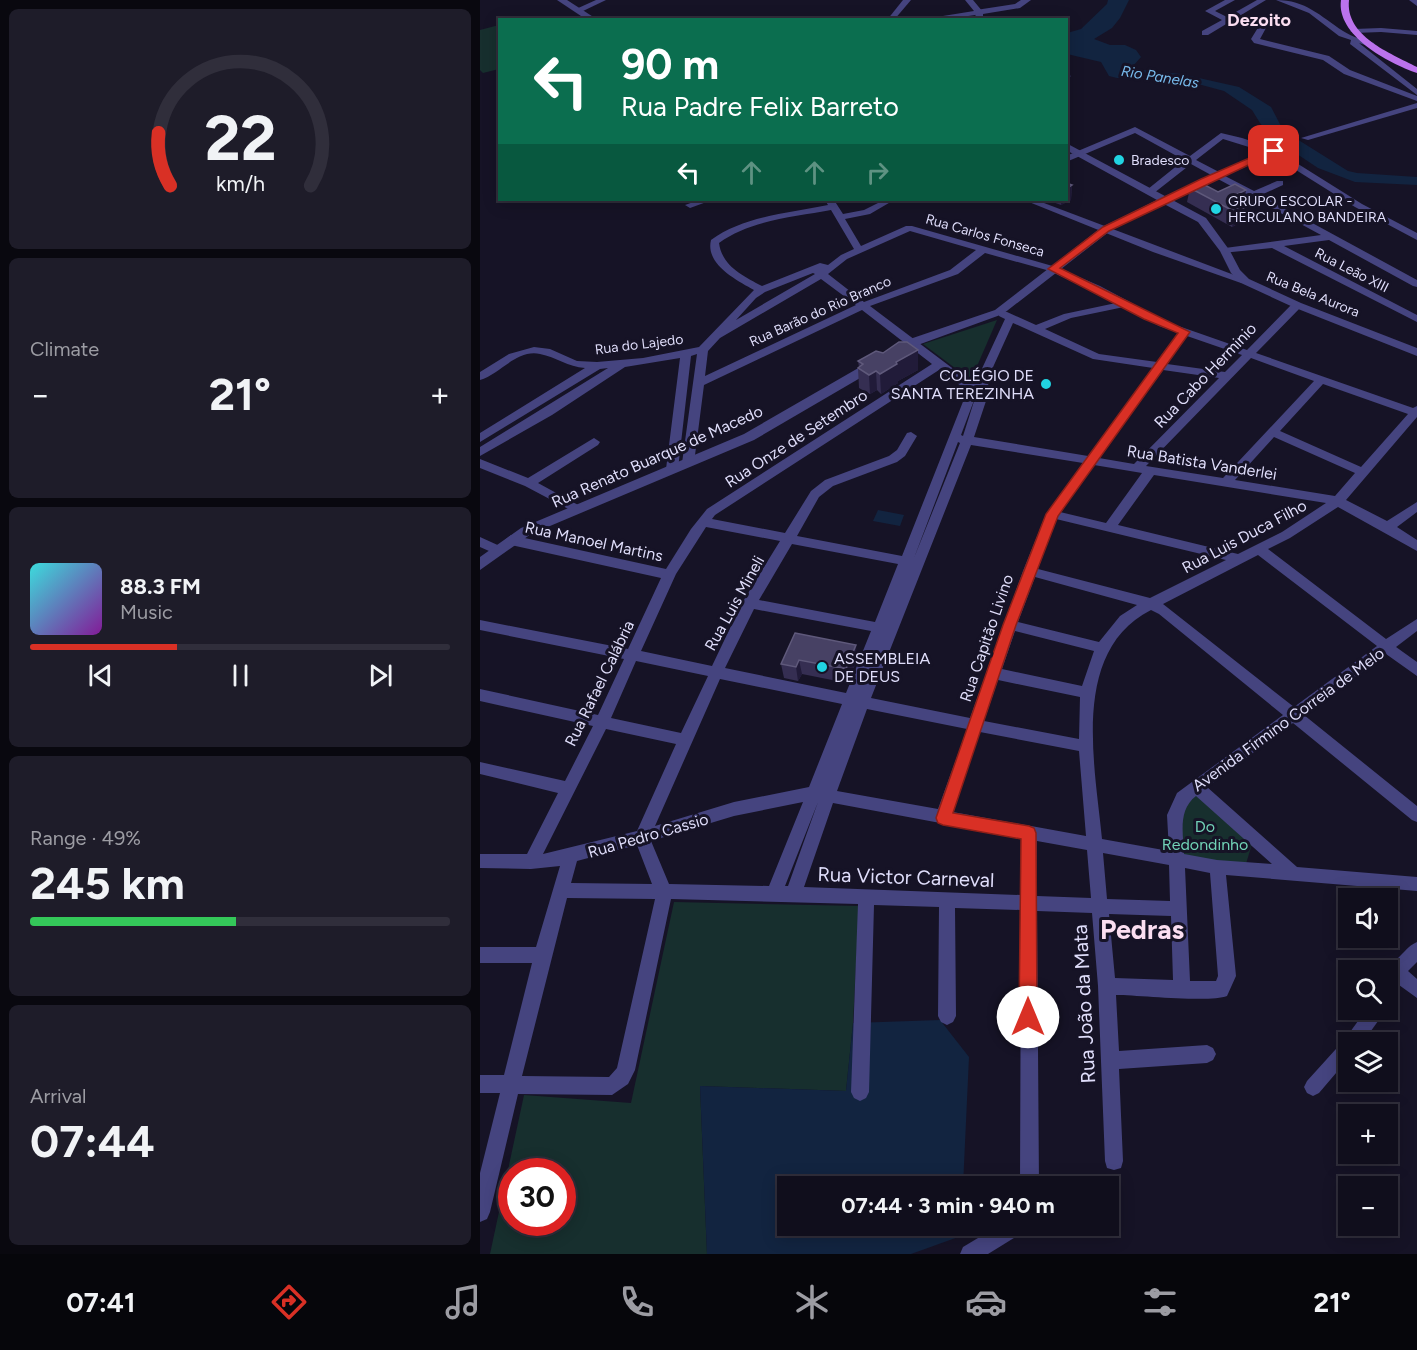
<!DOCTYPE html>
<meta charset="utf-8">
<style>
:root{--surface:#100e1c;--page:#1e1c29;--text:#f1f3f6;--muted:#9c9ca3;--line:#302e3b;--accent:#d93025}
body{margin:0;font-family:Figtree,sans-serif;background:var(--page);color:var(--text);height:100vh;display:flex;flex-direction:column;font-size:22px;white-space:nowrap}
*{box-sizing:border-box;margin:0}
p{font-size:20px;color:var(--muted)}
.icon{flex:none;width:33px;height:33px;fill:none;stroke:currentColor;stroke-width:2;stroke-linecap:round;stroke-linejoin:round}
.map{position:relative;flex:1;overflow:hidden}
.side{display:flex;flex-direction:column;gap:9px;padding:9px;background:#09080f;width:480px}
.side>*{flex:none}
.banner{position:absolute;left:18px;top:18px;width:570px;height:183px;border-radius:0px;box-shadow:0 3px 15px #0003,0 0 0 2px var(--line);background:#0b6e4f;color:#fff;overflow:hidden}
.fabs{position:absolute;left:858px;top:888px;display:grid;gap:12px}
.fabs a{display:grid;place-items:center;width:60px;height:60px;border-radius:0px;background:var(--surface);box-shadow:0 3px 15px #0003,0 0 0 2px var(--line);font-size:30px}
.speed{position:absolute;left:18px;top:1158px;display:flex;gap:12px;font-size:30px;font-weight:700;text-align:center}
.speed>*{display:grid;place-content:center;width:78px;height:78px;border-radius:50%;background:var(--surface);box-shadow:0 3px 15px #0003,0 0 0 2px var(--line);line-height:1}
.speed .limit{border:9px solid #d22;background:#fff;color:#111}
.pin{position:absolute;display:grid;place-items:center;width:51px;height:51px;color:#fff;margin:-26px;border-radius:12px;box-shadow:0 3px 9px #0006}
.me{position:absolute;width:66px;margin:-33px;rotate:0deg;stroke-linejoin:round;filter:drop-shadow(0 0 4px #0008)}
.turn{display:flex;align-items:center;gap:21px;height:126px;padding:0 24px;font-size:27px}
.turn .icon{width:78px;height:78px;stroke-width:2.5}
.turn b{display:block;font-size:42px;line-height:51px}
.lanes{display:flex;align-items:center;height:57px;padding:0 24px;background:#0003;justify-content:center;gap:30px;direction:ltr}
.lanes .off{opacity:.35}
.big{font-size:45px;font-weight:700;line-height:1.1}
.side .card{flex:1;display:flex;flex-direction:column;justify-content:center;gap:9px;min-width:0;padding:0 21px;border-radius:9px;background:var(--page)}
.side .dial{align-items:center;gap:0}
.dial svg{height:156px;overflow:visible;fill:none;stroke:var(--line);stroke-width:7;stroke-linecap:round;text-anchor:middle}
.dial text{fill:var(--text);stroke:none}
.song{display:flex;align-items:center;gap:18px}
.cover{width:72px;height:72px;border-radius:9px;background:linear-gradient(135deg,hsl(180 70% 55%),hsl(290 70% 35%))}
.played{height:6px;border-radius:3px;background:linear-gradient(90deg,var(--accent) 35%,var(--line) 35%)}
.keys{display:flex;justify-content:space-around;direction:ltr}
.heat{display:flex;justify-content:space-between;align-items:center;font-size:33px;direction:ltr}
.charge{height:9px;border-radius:4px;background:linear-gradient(90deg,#34c759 49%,var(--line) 0)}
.trip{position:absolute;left:297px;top:1176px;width:342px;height:60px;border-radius:0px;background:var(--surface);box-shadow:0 3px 15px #0003,0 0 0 2px var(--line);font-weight:700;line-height:60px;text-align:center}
.tabs{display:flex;height:96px;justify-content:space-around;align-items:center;background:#06060b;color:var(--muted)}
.tabs .icon{width:42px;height:42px}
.tabs .active{color:var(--accent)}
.tabs b{font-size:27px;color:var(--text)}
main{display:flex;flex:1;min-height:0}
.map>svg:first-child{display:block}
.green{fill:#172f2e;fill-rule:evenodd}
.water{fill:#122440}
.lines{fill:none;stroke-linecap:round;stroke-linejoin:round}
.minor{fill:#45447f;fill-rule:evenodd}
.tertiary{fill:#45447f;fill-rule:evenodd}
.primary{fill:#bb72ec;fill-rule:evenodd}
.wall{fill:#352e52}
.shaded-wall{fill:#211b39}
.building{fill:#474164;stroke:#5f597b;stroke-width:1.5}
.route{fill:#d93025;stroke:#8d1f18;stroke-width:1.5}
.poi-dot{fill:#21d4e2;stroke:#161326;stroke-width:2}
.labels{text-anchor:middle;stroke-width:6;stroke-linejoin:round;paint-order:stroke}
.far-poi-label{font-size:14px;fill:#dfddfa;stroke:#161326;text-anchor:start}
.far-street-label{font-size:14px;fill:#dfddfa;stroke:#161326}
.far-water-label{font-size:15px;font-style:italic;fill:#78bbed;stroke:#161326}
.poi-label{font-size:16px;fill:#dfddfa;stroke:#161326;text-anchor:end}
.street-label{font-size:16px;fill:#dfddfa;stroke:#161326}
.park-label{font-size:16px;fill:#71d2b7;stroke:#161326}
.far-district-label{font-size:18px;font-weight:bold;fill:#fbdef1;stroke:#161326}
.near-street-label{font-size:20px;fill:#dfddfa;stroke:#161326}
.near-district-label{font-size:27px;font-weight:bold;fill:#fbdef1;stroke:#161326}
</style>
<main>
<section class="side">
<div class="card dial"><svg viewBox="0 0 100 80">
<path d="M14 69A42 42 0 1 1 86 69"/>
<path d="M14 69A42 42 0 0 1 8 42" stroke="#d93025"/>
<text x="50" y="56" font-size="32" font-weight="700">22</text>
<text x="50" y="72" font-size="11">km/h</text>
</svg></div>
<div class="card"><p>Climate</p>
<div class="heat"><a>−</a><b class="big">21°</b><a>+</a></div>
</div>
<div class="card">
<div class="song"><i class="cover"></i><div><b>88.3 FM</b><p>Music</p></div></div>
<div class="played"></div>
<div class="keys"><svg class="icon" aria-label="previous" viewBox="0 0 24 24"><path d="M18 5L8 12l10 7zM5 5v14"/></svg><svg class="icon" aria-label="pause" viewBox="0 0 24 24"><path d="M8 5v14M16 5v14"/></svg><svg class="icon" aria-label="next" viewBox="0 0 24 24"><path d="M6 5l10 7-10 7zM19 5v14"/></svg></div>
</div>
<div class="card"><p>Range · 49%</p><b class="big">245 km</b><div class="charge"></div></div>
<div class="card"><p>Arrival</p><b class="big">07:44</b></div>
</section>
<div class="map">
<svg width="937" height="1254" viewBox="0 0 937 1254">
<rect width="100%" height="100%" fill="#161326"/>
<g class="green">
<polygon points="19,25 19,69 3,73 0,70 0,30"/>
<polygon points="517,320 491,380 443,344"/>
<polygon points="718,793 772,844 765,867 700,859 703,809"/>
<path d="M 194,902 L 379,906 L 373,1023 L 366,1091 L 220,1086 L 227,1254 L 10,1254 L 44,1095 L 151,1103 ZM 32,1172 L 82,1172 L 82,1222 L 32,1222 Z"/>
</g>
<g class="water">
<polygon points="628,0 649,0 640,18 632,28 614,39 630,45 645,45 656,50 661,57 653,66 645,68 701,74 759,87 791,107 802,128 812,136 868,171 877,173 937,177 937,185 875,182 838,168 793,138 780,123 772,110 744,91 718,84 689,80 637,78 629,76 621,62 587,54 587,33 601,29 627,4"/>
<polygon points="398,510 424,515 420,526 393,521"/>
<polygon points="460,1020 489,1057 483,1186 308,1186 308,1226 481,1226 481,1236 431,1254 227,1254 220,1086 366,1091 373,1023"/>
</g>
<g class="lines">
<g class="minor">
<polygon points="116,0 126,0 103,11 96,9"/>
<polygon points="423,0 431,0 414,20 407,20"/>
<polygon points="485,0 493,0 503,12 502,14 461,20 438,20 494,11"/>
<polygon points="745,0 755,0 735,11 747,17 777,0 786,0 728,35 722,35 722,31 742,20 725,11"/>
<path d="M 796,0 C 826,0 840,16 863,31 C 872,37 884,40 894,43 L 895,45 L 891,47 L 879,43 L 937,89 L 937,95 L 870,44 L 871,40 L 859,36 L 829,13 Z"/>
<polygon points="929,0 937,0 937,6"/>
<polygon points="779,26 786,28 780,39 849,56 870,70 937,96 937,101 864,74 843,60 774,43 771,39"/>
<polygon points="901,28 937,31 937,35 901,32 874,33 870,31 874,29"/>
<polygon points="586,74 591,76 586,79"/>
<polygon points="937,103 937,108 828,140 821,138"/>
<path d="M 655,127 L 710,156 L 741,133 L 762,138 L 792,148 L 801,147 L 802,149 L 799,152 L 882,204 L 937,233 L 937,240 L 875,207 L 792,155 L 745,176 L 774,191 L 797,181 L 803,181 L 803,185 L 781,195 L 937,280 L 937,287 L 933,286 L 849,240 L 804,246 L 937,315 L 937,322 L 792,248 L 742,253 L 742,249 L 745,248 L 841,235 L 738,179 L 689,201 L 683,201 L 683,197 L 731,175 L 711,164 L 674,193 L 668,193 L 668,189 L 704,160 L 655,133 L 586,162 L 586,156 ZM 743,139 L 785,152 L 739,172 L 716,160 Z"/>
<polygon points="219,200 232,200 210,208 205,205"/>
<path d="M 345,200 L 354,200 L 363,214 L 384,210 L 404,200 L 414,200 L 390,214 L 365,219 L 381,246 L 426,226 L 432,226 L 576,267 L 620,286 L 687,322 L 767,350 L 813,303 L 821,303 L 821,307 L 776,353 L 933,408 L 937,406 L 937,417 L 866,500 L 907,521 L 937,502 L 937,512 L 917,527 L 937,540 L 937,551 L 858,507 L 810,538 L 788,549 L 906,639 L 937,619 L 937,631 L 916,647 L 937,662 L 937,676 L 906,654 L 824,715 L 937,806 L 937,822 L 932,820 L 813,723 L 727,787 L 817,867 L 937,877 L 937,891 L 746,875 L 756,976 L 747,996 C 730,1003 659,995 636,995 L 639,1051 L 727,1045 L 733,1048 L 736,1054 L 733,1060 L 727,1063 L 639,1069 L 643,1161 L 641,1168 L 634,1170 L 627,1168 L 625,1161 L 618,986 L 612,913 L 557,911 L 559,1186 L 540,1186 L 541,910 L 475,908 L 476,1016 L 473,1022 L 467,1025 L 461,1022 L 458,1016 L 459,907 L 394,905 L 389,1092 L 386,1098 L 380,1101 L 374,1098 L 371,1092 L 378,904 L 191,899 L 155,1070 L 148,1084 L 132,1095 L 38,1094 L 10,1212 L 7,1219 L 0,1222 L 0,1173 L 20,1093 L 0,1093 L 0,1075 L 24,1075 L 52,963 L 0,963 L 0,947 L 56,947 L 80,866 L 51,869 L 0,868 L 0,854 L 47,854 L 78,793 L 0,774 L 0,762 L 85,781 L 113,726 L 0,701 L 0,689 L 118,715 L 144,659 L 0,630 L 0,620 L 148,649 L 181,578 L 31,545 L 25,540 L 31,535 L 186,569 L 211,529 L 227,509 L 452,364 L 382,310 L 224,385 L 214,463 L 208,467 L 202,463 L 217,354 L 211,356 L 198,469 L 192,473 L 186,469 L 200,358 L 145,367 L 72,415 L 0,456 L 0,447 L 128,368 L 120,369 L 0,442 L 0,433 L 105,368 C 88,367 76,357 60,354 C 37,349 20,374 0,380 L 0,372 L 29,354 L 54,347 L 70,349 L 97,361 L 117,362 L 163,358 L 219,347 L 274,290 C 256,280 225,264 231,240 C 263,216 309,213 348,205 ZM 351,210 L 374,249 L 361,255 L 348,265 L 340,263 L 282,286 C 263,276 242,266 239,243 C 270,220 314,217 351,210 ZM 430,231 L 496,250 L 470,270 L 384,302 L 348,274 L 367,259 ZM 505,253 L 570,271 L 636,303 L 584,314 L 556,325 L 527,312 L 519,312 L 519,316 L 525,319 L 499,375 L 492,383 L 390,306 L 478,274 ZM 333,273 L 335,274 L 256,320 L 276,298 L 285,292 ZM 341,279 L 376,305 L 225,376 L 228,351 L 240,338 ZM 644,307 L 679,326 L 699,333 L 677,362 L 619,354 L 565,329 L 591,318 ZM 533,323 L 613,359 L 673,368 L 608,456 L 494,437 L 507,398 L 509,376 ZM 707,336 L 762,355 L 745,372 L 687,364 ZM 771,358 L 834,381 L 743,478 L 666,466 ZM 459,370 L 481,386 L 488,389 L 422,556 L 317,536 L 339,497 L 353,486 L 417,462 L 425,456 L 437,436 L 431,432 L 427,433 L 417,450 L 409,456 L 345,480 L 331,491 L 305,533 L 232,519 L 235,515 ZM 683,370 L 739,378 L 654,464 L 619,458 ZM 843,384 L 928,414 L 881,467 L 800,431 ZM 496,395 L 483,436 L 481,435 ZM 794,437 L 875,473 L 855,496 L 755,480 ZM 478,442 L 480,443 L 434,558 ZM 491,445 L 603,463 L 566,514 L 543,571 L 490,718 L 391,698 ZM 614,465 L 662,473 L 626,523 L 580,512 ZM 674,475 L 846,503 L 802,532 L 758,554 L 638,525 ZM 576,519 L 746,560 L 670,598 L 558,569 ZM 226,527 L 300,541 L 262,603 L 232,666 L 161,651 L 196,574 ZM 312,544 L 418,564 L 395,622 L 279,600 ZM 778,555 L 897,646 L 814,707 L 683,604 ZM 555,577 L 657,605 L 640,616 L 619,642 L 538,622 ZM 274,609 L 391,631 L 366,693 L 245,668 ZM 671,610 L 679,614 L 803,715 L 697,793 L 687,815 L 689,851 L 622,839 C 615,765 590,651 671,610 ZM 535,631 L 614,651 L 602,686 L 522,669 ZM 156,661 L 228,676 L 201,733 L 131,718 ZM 240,679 L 362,704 L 329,787 L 254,802 L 175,826 ZM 518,680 L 600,697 L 599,739 L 504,721 ZM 387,709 L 487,729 L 458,809 L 357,791 ZM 126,729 L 196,744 L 157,831 L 63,854 ZM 500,732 L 599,751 L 606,836 L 473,812 ZM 716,796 L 792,864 L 737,860 L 704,854 C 703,832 698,810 716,796 ZM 323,802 L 289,886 L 189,884 L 171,841 L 254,816 ZM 338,802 L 308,886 L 305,886 ZM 353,803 L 541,838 L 541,895 L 324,887 ZM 557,841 L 607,850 L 611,898 L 557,896 ZM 157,845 L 172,884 L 91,883 L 97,861 ZM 623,853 L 689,865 L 690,901 L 627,899 ZM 705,868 L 730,873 L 738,976 L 736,981 L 710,981 ZM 87,898 L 175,899 L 137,1068 L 129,1077 L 42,1076 ZM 629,914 L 691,916 L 693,980 L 635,978 Z"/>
<polygon points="544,200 556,200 770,281 769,283 761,283 673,252"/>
<polygon points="114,438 120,442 118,445 58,483 100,506 102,509 96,513 45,486 0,468 0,459 48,478"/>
<polygon points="0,537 22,547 24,550 22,553 18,555 0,547"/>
<path d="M 937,942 L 937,962 L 928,971 L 937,979 L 937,998 L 919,985 L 914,995 L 908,997 C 908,975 905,970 922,954 C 927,949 930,945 937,942 Z"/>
<polygon points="886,1010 906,1010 883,1042 868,1042 868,1059 839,1093 833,1096 827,1093 824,1087 827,1081 865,1039"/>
<polygon points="518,1226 545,1226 542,1233 508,1254 480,1254 483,1247"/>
</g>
<g class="tertiary">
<polygon points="77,0 87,0 118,20 107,20"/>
<polygon points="541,0 551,0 540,8 503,14 503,20 495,20 496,10 535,4"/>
<polygon points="586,143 726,218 750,251 760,270 769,279 821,303 937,348 937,356 813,307 761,283 751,273 740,251 718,222 684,204 630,231 523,314 435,346 274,440 51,534 0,570 0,557 41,528 264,434 427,340 515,310 622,227 677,200 586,150"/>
</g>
<path class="primary" d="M 861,0 L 869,0 C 865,36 910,53 937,67 L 937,73 C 908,63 856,35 861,0 Z"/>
</g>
<g class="wall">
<polygon points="592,185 591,200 581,205 567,200 586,200"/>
<polygon points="710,188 738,192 766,190 763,204 761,205 763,221 752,227 707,202"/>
<polygon points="403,353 438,370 418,381 418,383 401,394 397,390 390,394 379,388 378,368 379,367 378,361"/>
<polygon points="315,633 377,660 367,683 322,674 318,681 304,678 301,664"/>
</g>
<g class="shaded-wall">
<polygon points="592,185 591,200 581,205 581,200 586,200 586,189"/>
<polygon points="766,190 763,204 751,210 749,198"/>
<polygon points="766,207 763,221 752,227 755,212"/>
<polygon points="438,350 438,370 418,381 418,383 401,394 400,374 416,362"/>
<polygon points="396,371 397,390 390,394 389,375"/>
<polygon points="376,645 377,660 367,683 366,669"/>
<polygon points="319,660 322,674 318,681 316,667"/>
</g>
<g class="building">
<polygon points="586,183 592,185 586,189"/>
<polygon points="721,183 738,192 755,184 766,190 749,198 766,207 755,212 710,188"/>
<polygon points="419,342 427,342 438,350 416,362 417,364 400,374 396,371 389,375 378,368 383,364 378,361 396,351 403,353"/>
<polygon points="315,633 376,645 366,669 319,660 316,667 301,664"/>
</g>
<polygon class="route" points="790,149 798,151 629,231 580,268 710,332 578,516 536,625 473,813 549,826 554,828 556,833 557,1017 554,1023 548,1026 542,1023 539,1017 541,839 463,825 458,823 456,818 523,625 566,514 698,333 664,319 568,269 623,227 721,179"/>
<g class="poi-dot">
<circle cx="639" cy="160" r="6"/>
<circle cx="736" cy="209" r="6"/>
<circle cx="566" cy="384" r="6"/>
<circle cx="342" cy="667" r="6"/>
</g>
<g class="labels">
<g class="far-poi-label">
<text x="651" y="165">Bradesco</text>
<text x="748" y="206">GRUPO ESCOLAR -<tspan x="748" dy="16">HERCULANO BANDEIRA</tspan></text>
</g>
<g class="far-street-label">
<text transform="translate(505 235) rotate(16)" y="5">Rua Carlos Fonseca</text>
<text transform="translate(872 270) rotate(27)" y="5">Rua Leão XIII</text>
<text transform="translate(833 294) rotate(22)" y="5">Rua Bela Aurora</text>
<text transform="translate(340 311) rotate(-24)" y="5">Rua Barão do Rio Branco</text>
<text transform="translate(159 344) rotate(-7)" y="5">Rua do Lajedo</text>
</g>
<g class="far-water-label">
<text transform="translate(680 77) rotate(9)" y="5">Rio Panelas</text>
</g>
<g class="poi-label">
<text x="554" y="381">COLÉGIO DE<tspan x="554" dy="18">SANTA TEREZINHA</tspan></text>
<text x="354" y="664" text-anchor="start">ASSEMBLEIA<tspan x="354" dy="18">DE DEUS</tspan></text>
</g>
<g class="street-label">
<text transform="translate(725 375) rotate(-46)" y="6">Rua Cabo Herminio</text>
<text transform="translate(316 438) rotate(-33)" y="6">Rua Onze de Setembro</text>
<text transform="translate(177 456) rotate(-24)" y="6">Rua Renato Buarque de Macedo</text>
<text transform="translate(722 462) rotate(9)" y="6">Rua Batista Vanderlei</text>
<text transform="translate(764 536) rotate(-28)" y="6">Rua Luis Duca Filho</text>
<text transform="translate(114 541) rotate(12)" y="6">Rua Manoel Martins</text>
<text transform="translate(254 603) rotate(-61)" y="6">Rua Luis Mineli</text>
<text transform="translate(506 638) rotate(-71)" y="6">Rua Capitão Livino</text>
<text transform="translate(119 683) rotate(-64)" y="6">Rua Rafael Calábria</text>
<text transform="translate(808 719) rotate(-36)" y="6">Avenida Firmino Correia de Melo</text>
<text transform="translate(168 835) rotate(-16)" y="6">Rua Pedro Cassio</text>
</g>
<g class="park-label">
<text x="725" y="832">Do<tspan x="725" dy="18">Redondinho</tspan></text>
</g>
<g class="far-district-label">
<text x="779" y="26">Dezoito</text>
</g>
<g class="near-street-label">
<text transform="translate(426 877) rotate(2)" y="7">Rua Victor Carneval</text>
<text transform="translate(604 1004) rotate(-93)" y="7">Rua João da Mata</text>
</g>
<g class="near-district-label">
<text x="662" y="939">Pedras</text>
</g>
</g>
</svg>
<div class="fabs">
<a><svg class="icon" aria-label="sound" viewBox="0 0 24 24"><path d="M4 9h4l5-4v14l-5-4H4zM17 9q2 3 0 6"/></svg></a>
<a><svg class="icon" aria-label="search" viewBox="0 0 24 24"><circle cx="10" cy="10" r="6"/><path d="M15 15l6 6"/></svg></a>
<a><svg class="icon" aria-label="layers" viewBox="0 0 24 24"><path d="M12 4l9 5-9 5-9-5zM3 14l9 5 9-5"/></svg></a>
<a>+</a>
<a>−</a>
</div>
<div class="speed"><div class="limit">30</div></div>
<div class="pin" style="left:794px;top:151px;background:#d93025"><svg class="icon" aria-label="arrive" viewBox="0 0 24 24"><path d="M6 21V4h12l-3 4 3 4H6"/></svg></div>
<svg class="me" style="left:548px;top:1017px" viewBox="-20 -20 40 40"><circle r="19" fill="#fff"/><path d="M0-13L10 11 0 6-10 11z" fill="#d93025"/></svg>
<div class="trip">07:44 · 3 min · 940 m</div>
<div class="banner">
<div class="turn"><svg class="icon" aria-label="left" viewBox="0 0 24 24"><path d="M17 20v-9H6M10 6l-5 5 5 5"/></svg><div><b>90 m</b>Rua Padre Felix Barreto</div></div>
<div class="lanes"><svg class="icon" aria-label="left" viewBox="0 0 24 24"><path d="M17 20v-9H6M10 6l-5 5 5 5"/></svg><svg class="icon off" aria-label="ahead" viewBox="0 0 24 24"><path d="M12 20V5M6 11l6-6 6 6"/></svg><svg class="icon off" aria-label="ahead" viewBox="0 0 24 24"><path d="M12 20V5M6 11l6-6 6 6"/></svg><svg class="icon off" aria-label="right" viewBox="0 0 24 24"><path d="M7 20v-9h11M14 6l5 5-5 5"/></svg></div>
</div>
</div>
</main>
<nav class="tabs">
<b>07:41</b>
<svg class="icon active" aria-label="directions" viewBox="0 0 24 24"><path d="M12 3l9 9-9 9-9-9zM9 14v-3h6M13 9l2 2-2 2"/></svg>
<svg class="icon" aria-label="music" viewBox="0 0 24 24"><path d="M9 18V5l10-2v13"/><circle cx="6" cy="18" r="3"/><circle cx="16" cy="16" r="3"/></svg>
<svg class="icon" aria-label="phone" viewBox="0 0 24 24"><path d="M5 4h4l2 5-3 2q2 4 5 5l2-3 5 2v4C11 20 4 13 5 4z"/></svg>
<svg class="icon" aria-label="climate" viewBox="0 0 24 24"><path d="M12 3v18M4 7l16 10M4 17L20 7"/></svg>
<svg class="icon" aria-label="car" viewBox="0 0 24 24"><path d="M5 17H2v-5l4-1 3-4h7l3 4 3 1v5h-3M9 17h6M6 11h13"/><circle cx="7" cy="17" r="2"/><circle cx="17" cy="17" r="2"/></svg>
<svg class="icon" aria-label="filters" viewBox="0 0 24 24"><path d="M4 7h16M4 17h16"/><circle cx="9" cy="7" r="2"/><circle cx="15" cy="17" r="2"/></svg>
<b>21°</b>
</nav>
